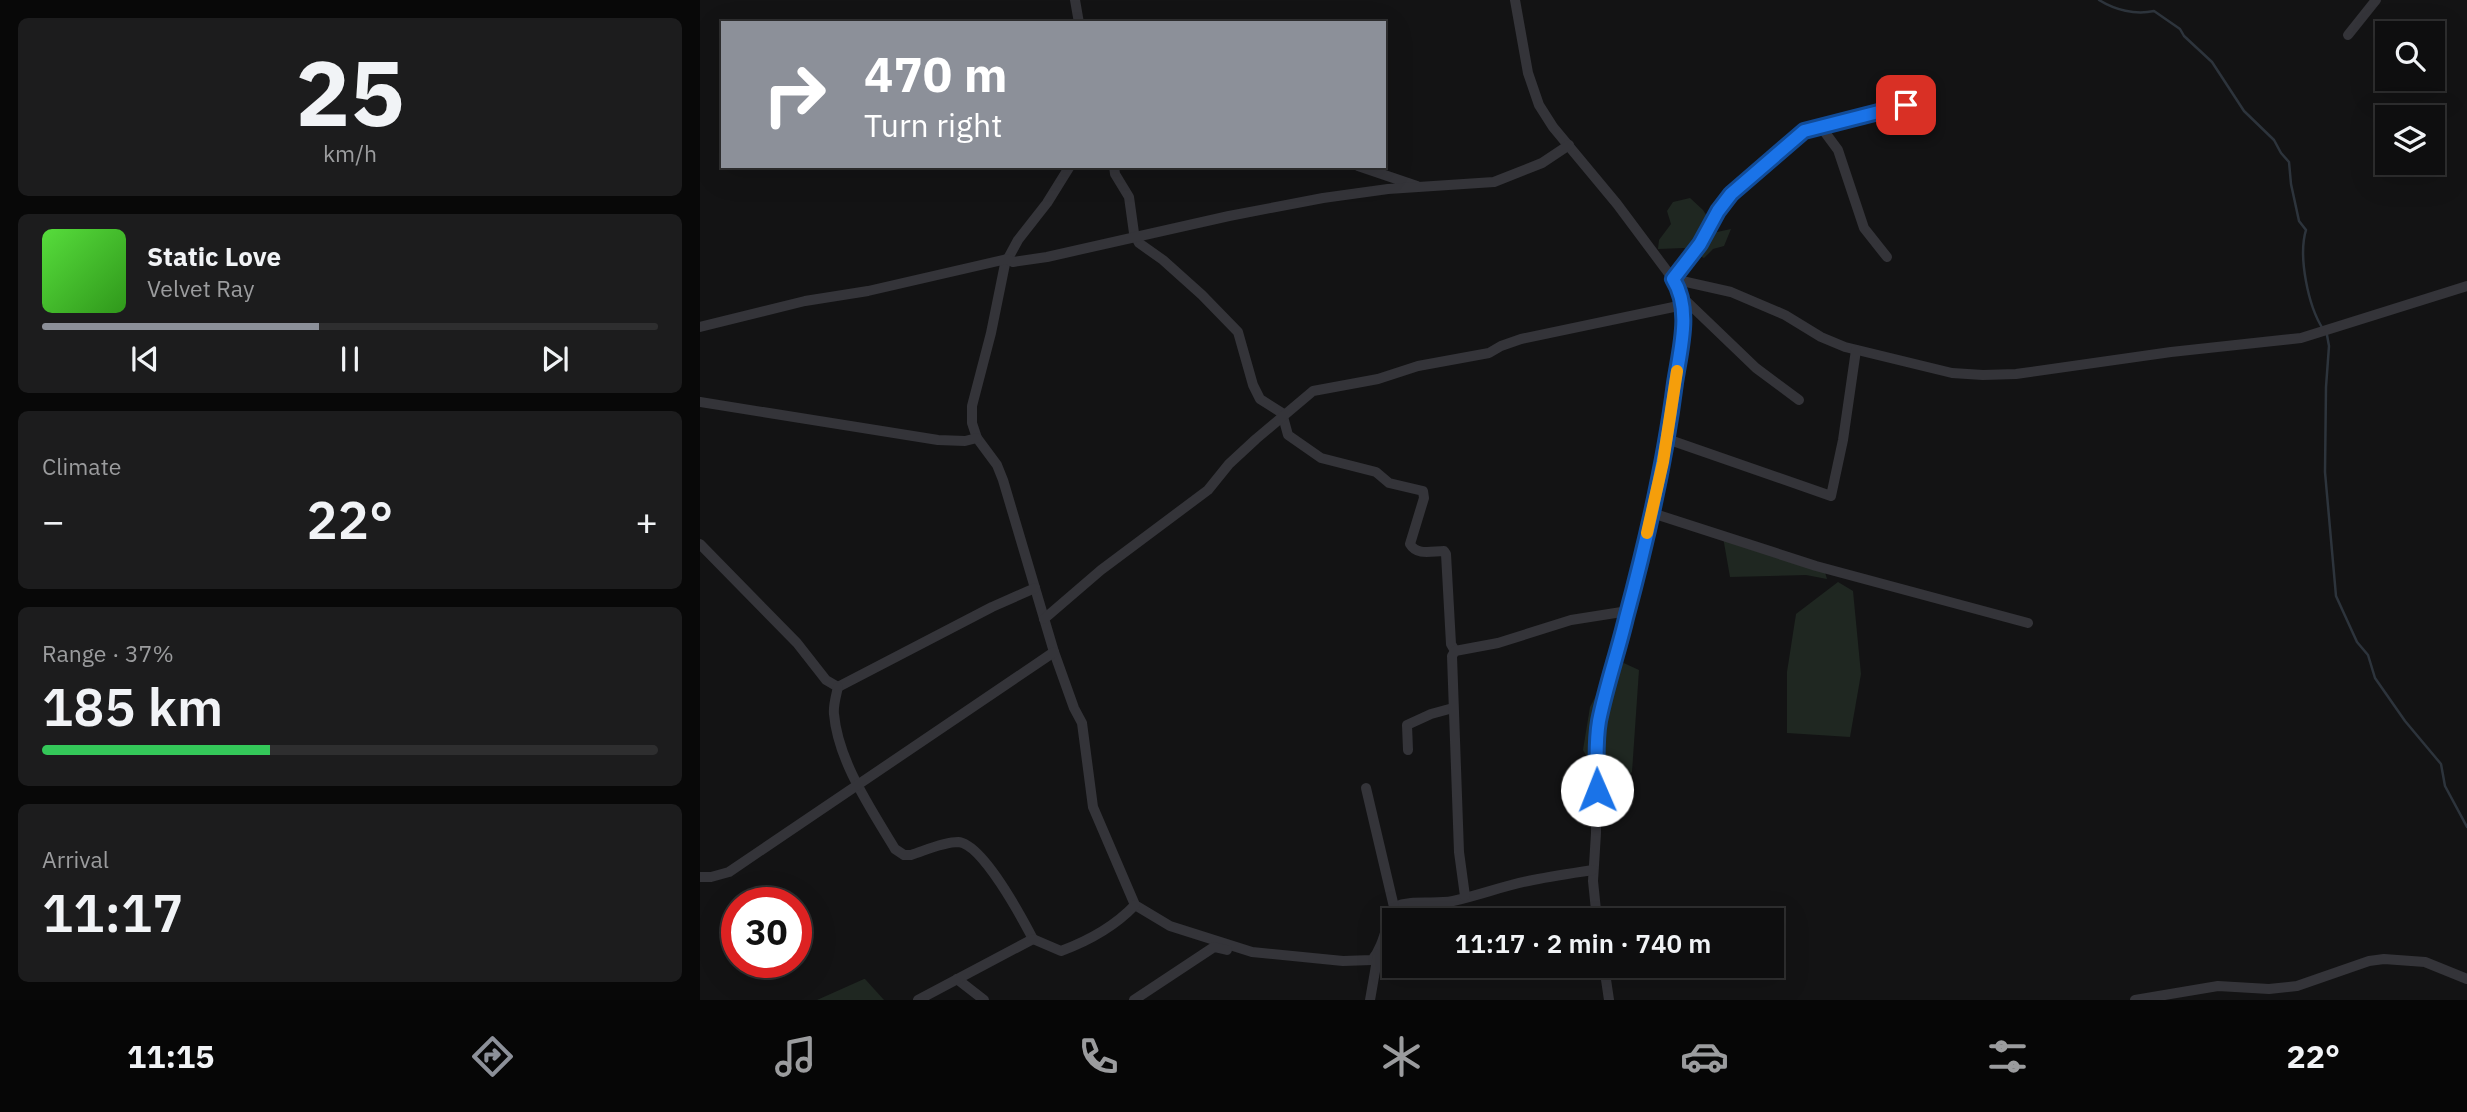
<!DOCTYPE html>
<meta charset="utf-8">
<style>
:root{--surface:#0e0e0f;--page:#1c1c1d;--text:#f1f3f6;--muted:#9b9c9e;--line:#2e2e2f;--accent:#8c9099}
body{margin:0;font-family:"IBM Plex Sans",sans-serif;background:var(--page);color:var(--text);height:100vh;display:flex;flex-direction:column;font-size:26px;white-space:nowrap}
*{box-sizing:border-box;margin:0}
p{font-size:23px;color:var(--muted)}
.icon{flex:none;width:38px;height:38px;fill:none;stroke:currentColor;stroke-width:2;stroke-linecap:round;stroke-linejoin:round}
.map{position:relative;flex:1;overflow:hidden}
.panel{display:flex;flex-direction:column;gap:18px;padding:18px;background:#080808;width:700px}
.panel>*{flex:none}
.banner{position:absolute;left:21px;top:21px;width:665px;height:147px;border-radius:0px;box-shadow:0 7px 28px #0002,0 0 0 2px var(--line);background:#8c9099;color:#fff;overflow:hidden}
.controls{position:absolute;left:1675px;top:21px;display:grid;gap:14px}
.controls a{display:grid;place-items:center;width:70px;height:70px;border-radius:0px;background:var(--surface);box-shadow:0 7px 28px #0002,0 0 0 2px var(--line);font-size:35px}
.speed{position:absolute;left:21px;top:887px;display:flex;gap:14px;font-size:35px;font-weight:700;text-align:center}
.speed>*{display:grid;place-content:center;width:91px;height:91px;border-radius:50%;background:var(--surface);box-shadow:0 7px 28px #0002,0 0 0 2px var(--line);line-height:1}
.speed .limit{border:10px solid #d22;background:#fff;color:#111}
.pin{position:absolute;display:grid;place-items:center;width:60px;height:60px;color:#fff;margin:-30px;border-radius:14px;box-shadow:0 4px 10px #0006}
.me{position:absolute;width:77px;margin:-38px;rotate:359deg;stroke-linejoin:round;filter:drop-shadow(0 0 5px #0008)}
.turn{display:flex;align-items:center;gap:24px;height:147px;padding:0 28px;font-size:32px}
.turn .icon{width:91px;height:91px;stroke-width:2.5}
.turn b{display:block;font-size:49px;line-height:60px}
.big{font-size:52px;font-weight:600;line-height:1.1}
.panel .tile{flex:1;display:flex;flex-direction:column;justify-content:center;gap:10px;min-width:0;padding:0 24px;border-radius:10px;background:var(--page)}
.panel .dial{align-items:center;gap:0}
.dial b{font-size:91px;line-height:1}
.song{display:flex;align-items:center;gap:21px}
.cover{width:84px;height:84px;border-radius:10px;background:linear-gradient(135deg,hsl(110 70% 55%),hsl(110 70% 35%))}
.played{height:7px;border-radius:4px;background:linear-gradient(90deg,var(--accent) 45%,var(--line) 45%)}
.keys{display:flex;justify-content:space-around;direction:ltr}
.heat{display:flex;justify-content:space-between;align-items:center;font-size:38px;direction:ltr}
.charge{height:10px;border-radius:5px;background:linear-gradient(90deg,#34c759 37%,var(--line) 0)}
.trip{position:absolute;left:682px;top:908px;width:402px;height:70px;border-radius:0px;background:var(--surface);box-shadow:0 7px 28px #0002,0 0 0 2px var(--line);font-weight:600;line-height:70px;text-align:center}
.dock{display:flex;height:112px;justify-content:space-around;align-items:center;background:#060606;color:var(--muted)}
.dock .icon{width:49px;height:49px}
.dock .on{color:var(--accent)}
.dock b{font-size:32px;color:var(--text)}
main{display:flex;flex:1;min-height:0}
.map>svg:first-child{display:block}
.green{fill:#1f2721}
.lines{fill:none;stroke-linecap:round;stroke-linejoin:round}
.stream{stroke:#2d343c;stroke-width:2.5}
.minor{stroke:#343439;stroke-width:10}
.route-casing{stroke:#114b97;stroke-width:18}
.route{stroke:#1a73e8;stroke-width:12}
.slow{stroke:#f59e0b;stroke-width:12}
</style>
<main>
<section class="panel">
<div class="tile dial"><b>25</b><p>km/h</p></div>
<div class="tile">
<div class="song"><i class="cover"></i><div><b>Static Love</b><p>Velvet Ray</p></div></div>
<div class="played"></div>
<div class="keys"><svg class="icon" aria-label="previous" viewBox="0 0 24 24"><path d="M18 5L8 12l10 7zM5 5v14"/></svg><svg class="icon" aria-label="pause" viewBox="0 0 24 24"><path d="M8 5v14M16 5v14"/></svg><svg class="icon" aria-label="next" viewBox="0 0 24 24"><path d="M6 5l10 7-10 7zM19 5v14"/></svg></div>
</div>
<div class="tile"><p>Climate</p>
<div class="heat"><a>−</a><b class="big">22°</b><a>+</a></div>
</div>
<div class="tile"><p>Range · 37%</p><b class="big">185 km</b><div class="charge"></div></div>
<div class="tile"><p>Arrival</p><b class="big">11:17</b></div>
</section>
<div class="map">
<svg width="1767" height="1000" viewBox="0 0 1767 1000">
<rect width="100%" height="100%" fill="#131314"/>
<g class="green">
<polygon points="990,198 1003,210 1017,232 1031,229 1024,246 1013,249 1004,258 984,248 958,249 959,240 971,224 967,211 973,202"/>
<polygon points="1023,537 1124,569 1127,579 1106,575 1030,577"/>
<polygon points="1138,582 1153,591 1161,674 1150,737 1087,733 1087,672 1096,614"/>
<polygon points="915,659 939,670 932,772 906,791 883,750 890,707"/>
<polygon points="165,979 184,1000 117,1000 164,979"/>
</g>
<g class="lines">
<g class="stream">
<path d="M 1399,0 C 1415,10 1435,15 1454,11 L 1480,29 L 1484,36 L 1512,62 L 1544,111 L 1574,140 L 1581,153 L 1589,162 L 1591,184 L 1599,221 L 1606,230 C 1598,256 1608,306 1623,329"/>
<polyline points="1627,335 1629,346 1626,387 1625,472 1636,596 1657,642 1668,655 1675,678 1705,721 1741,764 1745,786 1767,827"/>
</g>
<g class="minor">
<polyline points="375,0 379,23"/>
<polyline points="815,0 828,73 839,105 853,127 917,204 973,279 983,305 982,345 963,462 897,735 896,833 893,881 897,920"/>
<polyline points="1648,35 1676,0"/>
<polyline points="1206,105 1104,131 1032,194 1019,211 1000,244 973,279 1031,292 1085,315 1121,337 1145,347 1252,373 1283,375 1316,374 1471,352 1601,338 1767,286"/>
<polyline points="1121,127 1138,150 1164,228 1187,257"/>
<path d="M 370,166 L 347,203 L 318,240 L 305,264 L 291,333 L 272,406 L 272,423 L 277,438 L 297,465 L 303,480 L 354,652 L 374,708 L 382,723 L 393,807 L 435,905 L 470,926 L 552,952 L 643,961 L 672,960 C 684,946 686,924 694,907 C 713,899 733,905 753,901 C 780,895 806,885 833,880 C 853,876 873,873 893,870"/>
<path d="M 414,166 L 415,174 L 429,197 L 434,233 L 439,243 L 463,260 L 502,295 L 538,332 L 553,385 L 560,399 L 582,413 L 588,435 L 621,458 L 676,472 L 689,483 L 723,491 L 724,498 L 710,544 C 717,556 732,551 744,551 L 746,554 L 751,644 L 755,651"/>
<polyline points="658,166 717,186"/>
<polyline points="982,297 1056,368 1099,400"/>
<polyline points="0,327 105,301 168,291 307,259 313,262 347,257 529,216 623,198 688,189 794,182 842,163 869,145"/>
<polyline points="0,402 238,440 265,441 277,438"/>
<polyline points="967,439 1131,496 1143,440 1156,350"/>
<polyline points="952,513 1116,566 1328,623"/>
<polyline points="0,544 97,643 126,680 138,687 292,607 335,588"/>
<polyline points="344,619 401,570 508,490 529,464 556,439 613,391 678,379 718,366 789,353 801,346 821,339 983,305"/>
<path d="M 138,687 C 136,696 133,706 134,714 C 138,761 171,809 195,849 L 204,855 L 211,855 C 224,851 243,842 258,842 C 282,843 322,918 333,939"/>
<polyline points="708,750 707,725 731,714 753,708"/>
<polyline points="666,788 694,907"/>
<polyline points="0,877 11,877 29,872 354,652"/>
<polyline points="765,896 759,852 752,656 755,651 798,643 871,620 928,611"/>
<polyline points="904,966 909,1000"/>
<polyline points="257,979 284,1000"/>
<path d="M 218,1000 L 333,939 L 361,951 C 388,941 415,926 435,905"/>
<polyline points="434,1000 514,947 527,950"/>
<polyline points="670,1000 678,954"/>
<polyline points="1435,1000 1518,986 1569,989 1597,986 1669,961 1684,959 1725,962 1767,979"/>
</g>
</g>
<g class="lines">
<defs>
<path id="route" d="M 897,790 C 897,766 895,744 899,721 C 906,686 918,652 926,618 C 947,540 965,462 975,383 C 980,350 992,309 973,279 L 1000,244 L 1018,211 L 1031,194 L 1104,131 L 1206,105"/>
</defs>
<use href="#route" class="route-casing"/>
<use href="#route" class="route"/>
<polyline class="slow" points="947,533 963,462 977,371"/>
</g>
</svg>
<div class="controls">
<a><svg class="icon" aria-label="search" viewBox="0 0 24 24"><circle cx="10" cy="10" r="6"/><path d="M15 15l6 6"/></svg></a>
<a><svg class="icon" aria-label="layers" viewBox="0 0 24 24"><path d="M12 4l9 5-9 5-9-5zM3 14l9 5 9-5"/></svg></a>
</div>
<div class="speed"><div class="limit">30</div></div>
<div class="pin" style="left:1206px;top:105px;background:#d93025"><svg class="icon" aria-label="arrive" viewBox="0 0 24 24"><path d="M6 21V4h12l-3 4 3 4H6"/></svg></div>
<svg class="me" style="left:897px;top:790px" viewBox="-20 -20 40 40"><circle r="19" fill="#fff"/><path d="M0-13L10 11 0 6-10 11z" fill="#1a73e8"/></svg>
<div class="trip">11:17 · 2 min · 740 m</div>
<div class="banner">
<div class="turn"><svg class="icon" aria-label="right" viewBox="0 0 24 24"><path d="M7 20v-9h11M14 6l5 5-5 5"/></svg><div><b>470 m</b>Turn right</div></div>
</div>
</div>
</main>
<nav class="dock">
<b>11:15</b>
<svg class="icon on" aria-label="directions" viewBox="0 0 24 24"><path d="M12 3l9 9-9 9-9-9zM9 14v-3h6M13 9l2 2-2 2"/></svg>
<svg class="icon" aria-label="music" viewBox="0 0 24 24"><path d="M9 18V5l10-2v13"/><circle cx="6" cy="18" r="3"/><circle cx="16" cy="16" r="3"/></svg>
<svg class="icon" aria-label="phone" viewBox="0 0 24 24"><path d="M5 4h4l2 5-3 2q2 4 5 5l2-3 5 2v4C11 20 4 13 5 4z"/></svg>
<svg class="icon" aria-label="climate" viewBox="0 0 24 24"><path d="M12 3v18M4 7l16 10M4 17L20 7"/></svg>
<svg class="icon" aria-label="car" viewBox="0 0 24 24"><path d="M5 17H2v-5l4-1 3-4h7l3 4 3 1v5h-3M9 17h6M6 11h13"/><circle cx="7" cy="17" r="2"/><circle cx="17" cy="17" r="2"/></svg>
<svg class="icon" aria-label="filters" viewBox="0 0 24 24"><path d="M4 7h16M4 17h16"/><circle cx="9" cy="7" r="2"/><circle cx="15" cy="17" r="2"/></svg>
<b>22°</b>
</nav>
